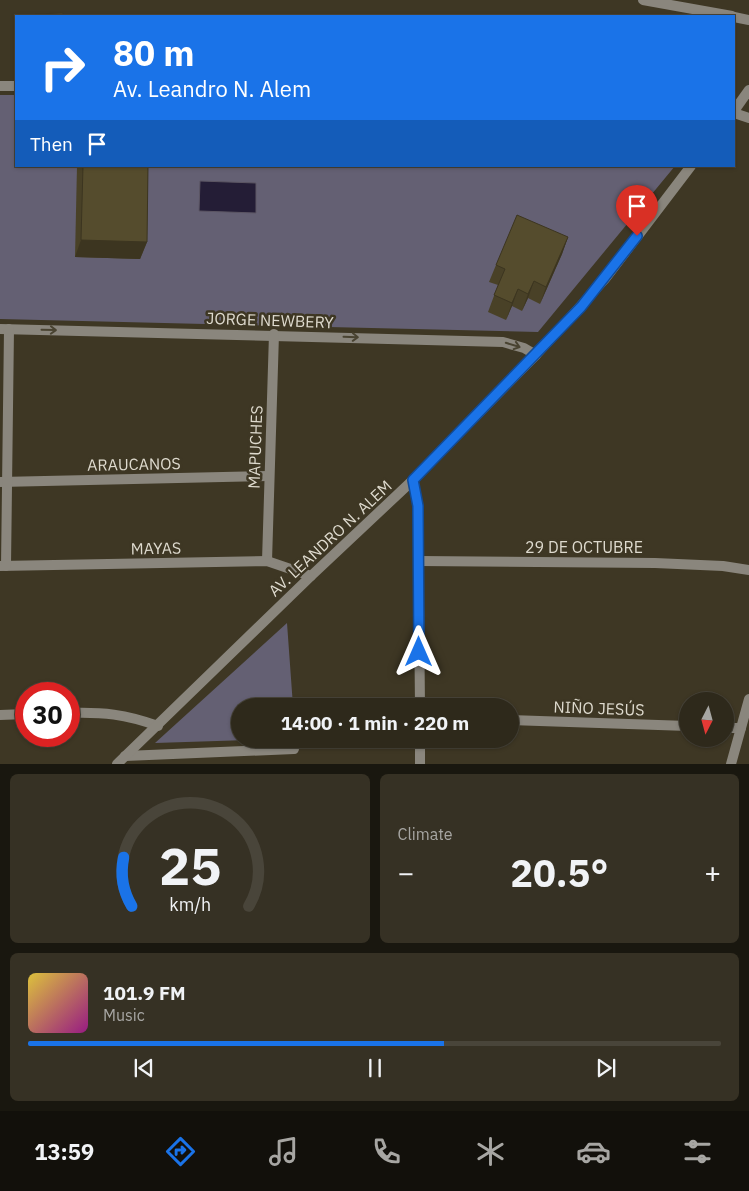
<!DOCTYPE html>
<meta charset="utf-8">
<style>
:root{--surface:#2e291b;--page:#363124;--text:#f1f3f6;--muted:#a7a6a3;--line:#49453a;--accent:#1a73e8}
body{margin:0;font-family:"IBM Plex Sans",sans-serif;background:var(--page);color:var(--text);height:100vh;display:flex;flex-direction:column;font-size:19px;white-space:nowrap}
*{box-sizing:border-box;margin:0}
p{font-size:16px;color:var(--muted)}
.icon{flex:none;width:28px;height:28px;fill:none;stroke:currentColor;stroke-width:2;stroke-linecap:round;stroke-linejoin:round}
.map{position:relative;height:764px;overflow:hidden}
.drawer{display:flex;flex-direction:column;gap:10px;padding:10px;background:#19170f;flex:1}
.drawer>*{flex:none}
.hud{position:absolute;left:15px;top:15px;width:720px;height:152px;border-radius:0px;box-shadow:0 1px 4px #0004,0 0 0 1px var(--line);background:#1a73e8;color:#fff;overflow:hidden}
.needle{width:32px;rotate:186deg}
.tools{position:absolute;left:679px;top:692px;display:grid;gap:10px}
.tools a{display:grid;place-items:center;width:55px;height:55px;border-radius:50%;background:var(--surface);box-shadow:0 1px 4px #0004,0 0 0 1px var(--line);font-size:25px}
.speed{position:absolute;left:15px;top:682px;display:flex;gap:10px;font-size:25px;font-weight:700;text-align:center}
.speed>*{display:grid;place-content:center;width:65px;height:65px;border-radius:50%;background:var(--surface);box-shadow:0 1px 4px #0004,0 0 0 1px var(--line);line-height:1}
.speed .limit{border:8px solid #d22;background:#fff;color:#111}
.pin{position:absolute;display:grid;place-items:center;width:42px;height:42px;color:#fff;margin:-51px -21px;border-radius:50% 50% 50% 0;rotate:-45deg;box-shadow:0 0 5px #0007}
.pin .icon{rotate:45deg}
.me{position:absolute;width:55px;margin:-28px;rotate:0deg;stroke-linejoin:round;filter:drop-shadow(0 0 4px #0008)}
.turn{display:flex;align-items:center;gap:18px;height:105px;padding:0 15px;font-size:22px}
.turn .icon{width:65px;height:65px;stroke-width:2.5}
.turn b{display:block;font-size:35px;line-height:42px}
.then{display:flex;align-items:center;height:48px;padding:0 15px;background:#0003;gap:10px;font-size:19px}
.big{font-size:38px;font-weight:700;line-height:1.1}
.drawer .tile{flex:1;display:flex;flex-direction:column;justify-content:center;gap:8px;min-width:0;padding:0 18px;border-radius:8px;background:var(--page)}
.drawer .dial{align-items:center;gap:0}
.dial svg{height:130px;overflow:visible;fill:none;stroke:var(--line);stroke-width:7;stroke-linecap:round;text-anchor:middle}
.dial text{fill:var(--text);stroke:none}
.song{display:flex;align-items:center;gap:15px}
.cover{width:60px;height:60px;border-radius:8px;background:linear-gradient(135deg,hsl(50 70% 55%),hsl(310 70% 35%))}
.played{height:5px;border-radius:2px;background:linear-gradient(90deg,var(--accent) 60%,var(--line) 60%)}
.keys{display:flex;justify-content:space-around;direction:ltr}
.heat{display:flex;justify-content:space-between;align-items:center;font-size:28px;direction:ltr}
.drawer .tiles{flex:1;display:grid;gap:10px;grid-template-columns:1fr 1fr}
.tile:last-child{grid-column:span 2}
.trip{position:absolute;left:231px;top:698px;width:288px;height:50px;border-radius:25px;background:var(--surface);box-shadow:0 1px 4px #0004,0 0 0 1px var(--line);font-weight:700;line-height:50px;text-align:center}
.tab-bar{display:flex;height:80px;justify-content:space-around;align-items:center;background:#12100b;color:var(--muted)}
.tab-bar .icon{width:35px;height:35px}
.tab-bar .active{color:var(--accent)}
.tab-bar b{font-size:22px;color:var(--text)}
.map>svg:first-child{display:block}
.green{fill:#646073}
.water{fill:#241d36;stroke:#5c5664}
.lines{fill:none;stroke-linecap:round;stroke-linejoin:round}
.minor{stroke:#8a867d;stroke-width:10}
.tertiary{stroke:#8a867d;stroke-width:10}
.wall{fill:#494127}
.shaded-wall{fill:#3c3520}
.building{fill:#554c2d;stroke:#3c3520}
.oneway{stroke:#494331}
.route-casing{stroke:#114b97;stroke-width:12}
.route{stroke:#1a73e8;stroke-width:9}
.labels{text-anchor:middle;stroke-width:5;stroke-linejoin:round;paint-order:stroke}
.street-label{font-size:16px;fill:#dedace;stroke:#3e3724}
</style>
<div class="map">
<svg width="749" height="764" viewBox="0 0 749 764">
<rect width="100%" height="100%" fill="#3e3724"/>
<g class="green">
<polygon points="0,95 16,95 16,166 675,166 538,332 0,319"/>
<polygon points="287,623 293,706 240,706 240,739 279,739 155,743"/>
</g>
<polygon class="water" points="200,181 256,183 256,213 199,211"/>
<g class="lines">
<g class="minor">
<polyline points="643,0 732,16"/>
<polyline points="734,17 749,20"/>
<polyline points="0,86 16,86"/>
<polyline points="734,113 749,118"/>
<polyline points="0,329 503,342 524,348 536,355"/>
<polyline points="413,480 418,506 420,706"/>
<polyline points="0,482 269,476"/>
<polyline points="267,561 274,334"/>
<polyline points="419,561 655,563 723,566 749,570"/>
<polyline points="0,566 267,561 311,576"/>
<polyline points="6,566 9,329"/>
<path d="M 69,713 C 103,712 125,714 158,726"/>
<polyline points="0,715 26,714"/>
<polyline points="510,720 688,726"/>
<polyline points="725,728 741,728"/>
<polyline points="420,739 420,764"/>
<polyline points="125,756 294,749"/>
<polyline points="731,764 749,699"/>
</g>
<g class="tertiary">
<polyline points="734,111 749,90"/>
<polyline points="117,764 311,576 413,480 536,355 605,279 691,166"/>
</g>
</g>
<g class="wall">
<polygon points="77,166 148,166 147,242 140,259 75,257"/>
<polygon points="568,237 562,254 540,304 528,298 522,311 512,306 506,320 488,312 498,285 489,282 496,265"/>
</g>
<g class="shaded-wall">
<polygon points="568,237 562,254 540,304 546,287"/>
<polygon points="81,240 147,242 140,259 75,257"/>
<polygon points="534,281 528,298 522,311 528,294"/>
<polygon points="518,289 512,306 506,320 512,303"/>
</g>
<g class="building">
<polygon points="63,13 63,16 35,16 35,14"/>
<polygon points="83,166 148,166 147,242 81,240"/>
<polygon points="517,215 568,237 546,287 534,281 528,294 518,289 512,303 494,295 505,269 496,265"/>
</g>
<defs><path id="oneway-shaft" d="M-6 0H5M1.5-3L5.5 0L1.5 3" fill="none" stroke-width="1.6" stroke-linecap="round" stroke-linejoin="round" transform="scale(1.25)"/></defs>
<g class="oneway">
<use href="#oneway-shaft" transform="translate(49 330) rotate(1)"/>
<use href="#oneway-shaft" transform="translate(351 337) rotate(2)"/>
<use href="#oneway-shaft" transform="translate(513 345) rotate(17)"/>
</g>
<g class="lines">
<defs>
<polyline id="route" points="419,652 418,506 413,480 581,307 637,236"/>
</defs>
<use href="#route" class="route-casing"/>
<use href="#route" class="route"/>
</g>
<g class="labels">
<g class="street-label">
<text transform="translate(270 320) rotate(2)" y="6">JORGE NEWBERY</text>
<text transform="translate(255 447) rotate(-88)" y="6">MAPUCHES</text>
<text transform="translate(134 464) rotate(-1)" y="6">ARAUCANOS</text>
<text transform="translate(330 538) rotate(-43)" y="6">AV. LEANDRO N. ALEM</text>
<text x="584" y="553">29 DE OCTUBRE</text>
<text transform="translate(156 548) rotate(-1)" y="6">MAYAS</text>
<text transform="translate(599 708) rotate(2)" y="6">NIÑO JESÚS</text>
</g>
</g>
</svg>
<div class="tools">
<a><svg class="needle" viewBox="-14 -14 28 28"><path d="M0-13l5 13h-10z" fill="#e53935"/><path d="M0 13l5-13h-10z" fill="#a7a6a3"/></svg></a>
</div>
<div class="speed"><div class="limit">30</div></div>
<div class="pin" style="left:637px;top:236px;background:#d93025"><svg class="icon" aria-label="arrive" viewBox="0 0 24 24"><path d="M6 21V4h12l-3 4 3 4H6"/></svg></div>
<svg class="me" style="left:419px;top:652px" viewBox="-20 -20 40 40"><path d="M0-17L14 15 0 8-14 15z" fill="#1a73e8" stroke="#fff" stroke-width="4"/></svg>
<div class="trip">14:00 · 1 min · 220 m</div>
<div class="hud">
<div class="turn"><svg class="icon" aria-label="right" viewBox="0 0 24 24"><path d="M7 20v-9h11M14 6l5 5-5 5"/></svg><div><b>80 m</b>Av. Leandro N. Alem</div></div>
<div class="then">Then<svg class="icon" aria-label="arrive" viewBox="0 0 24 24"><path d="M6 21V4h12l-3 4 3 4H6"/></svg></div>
</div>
</div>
<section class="drawer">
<div class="tiles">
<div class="tile dial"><svg viewBox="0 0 100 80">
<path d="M14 69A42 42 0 1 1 86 69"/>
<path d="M14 69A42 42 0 0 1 9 39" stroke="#1a73e8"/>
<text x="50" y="56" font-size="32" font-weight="700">25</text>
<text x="50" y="72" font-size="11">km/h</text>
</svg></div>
<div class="tile"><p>Climate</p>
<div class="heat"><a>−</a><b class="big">20.5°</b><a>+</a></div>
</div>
<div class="tile">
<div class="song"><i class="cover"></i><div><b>101.9 FM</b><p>Music</p></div></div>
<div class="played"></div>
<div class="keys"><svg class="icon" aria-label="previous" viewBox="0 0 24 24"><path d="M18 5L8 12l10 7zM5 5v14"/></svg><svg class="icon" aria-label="pause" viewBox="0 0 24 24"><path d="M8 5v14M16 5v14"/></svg><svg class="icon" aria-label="next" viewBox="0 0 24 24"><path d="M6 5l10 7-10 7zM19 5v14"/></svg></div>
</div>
</div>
</section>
<nav class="tab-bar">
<b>13:59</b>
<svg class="icon active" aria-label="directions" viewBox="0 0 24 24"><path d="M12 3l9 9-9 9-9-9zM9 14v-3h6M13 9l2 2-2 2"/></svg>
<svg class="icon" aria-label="music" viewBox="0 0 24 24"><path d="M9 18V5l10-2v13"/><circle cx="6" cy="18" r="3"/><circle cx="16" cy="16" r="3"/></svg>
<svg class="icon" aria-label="phone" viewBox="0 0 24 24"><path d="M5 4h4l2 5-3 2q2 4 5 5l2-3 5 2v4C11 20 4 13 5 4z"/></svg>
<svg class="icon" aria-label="climate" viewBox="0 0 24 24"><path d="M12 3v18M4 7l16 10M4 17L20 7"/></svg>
<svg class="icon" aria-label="car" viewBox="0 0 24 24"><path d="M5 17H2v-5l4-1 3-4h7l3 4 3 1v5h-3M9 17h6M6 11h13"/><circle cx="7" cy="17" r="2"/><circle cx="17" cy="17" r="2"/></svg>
<svg class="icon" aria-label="filters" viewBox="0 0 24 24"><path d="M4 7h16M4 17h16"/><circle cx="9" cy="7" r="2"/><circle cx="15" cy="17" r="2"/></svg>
</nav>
